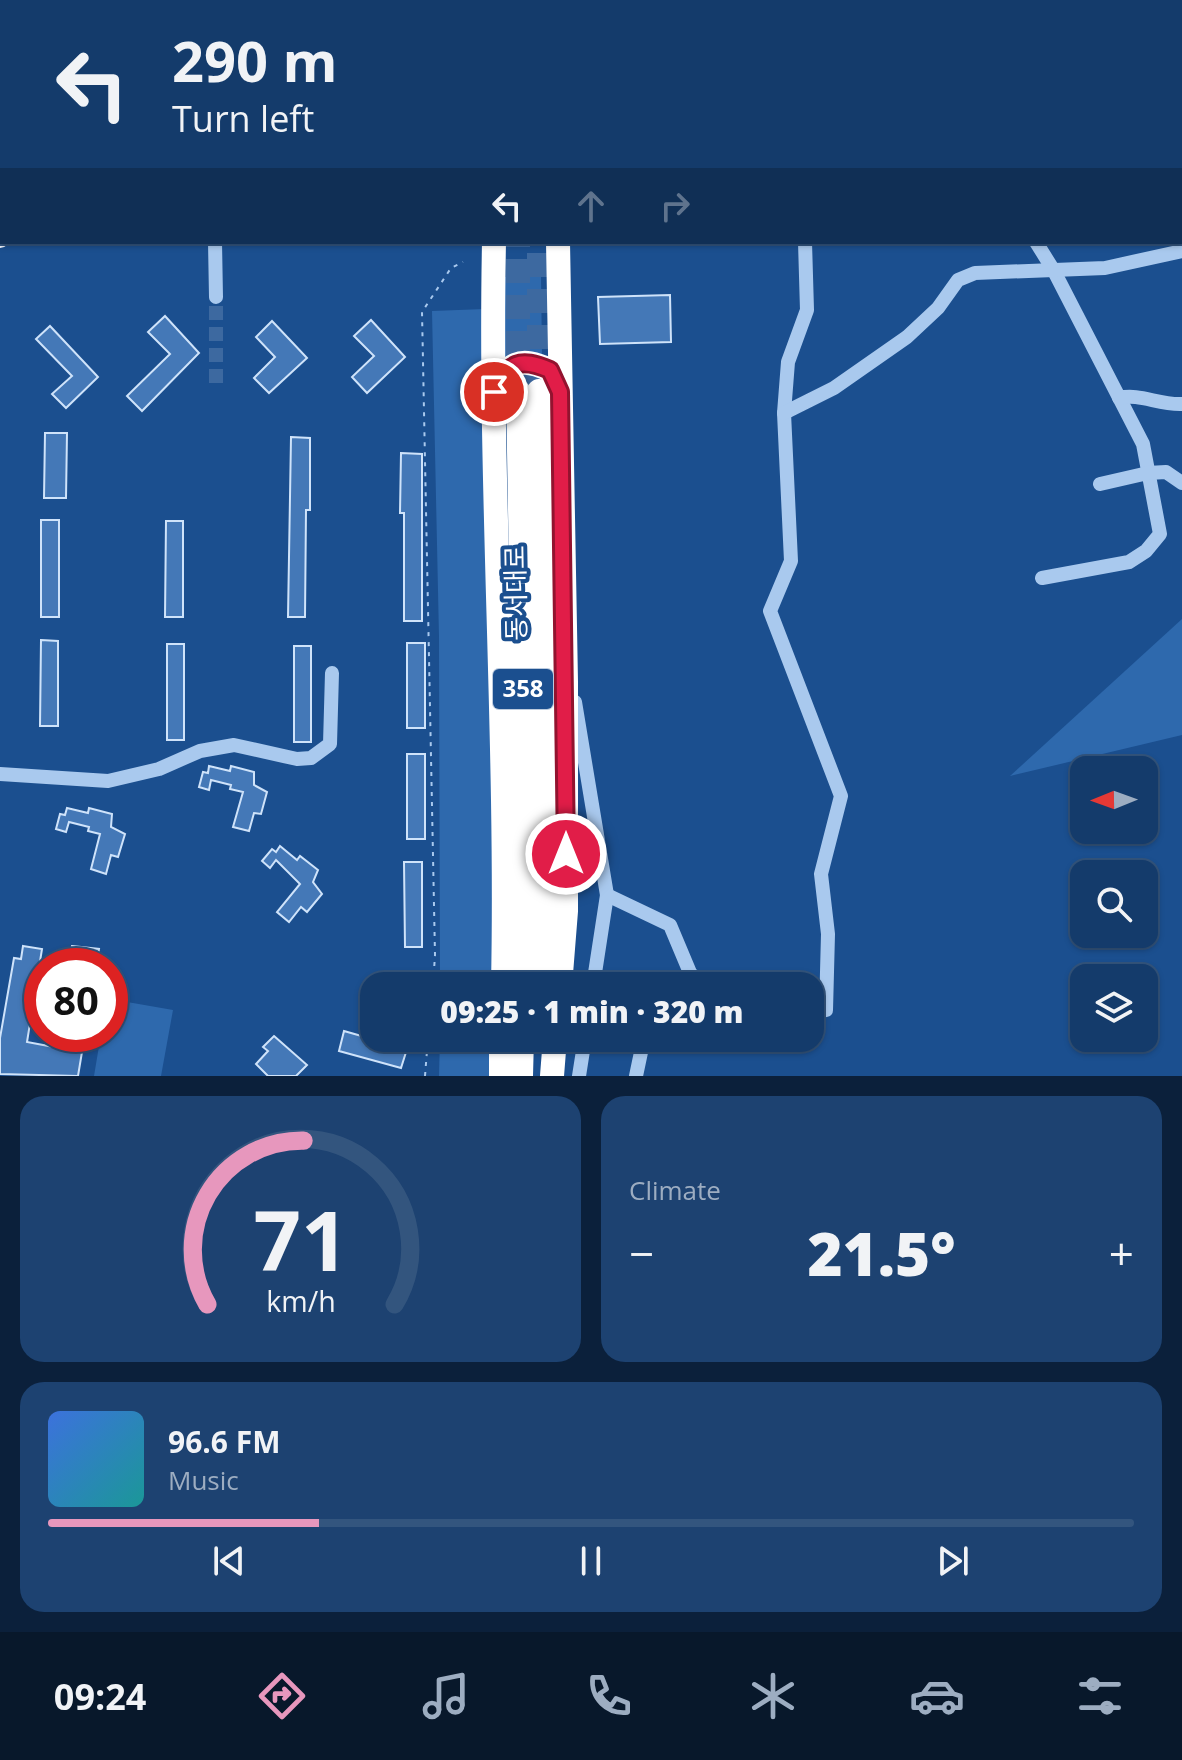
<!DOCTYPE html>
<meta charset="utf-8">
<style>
:root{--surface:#143b6b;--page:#1d4271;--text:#f1f3f6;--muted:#9dadc1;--line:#33557e;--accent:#e797bd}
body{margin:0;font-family:"Open Sans","Noto Sans KR",sans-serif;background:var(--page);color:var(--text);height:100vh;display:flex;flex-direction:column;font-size:30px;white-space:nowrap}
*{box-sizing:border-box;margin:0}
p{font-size:26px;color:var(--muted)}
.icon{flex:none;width:44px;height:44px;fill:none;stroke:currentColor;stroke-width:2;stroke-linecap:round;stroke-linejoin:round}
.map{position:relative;height:1076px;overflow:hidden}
.details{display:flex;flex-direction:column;gap:20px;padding:20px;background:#0b203b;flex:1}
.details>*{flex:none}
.hud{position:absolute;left:0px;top:0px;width:1182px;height:244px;box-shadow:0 2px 6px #0004,0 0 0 2px var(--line);background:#143b6b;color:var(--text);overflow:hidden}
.needle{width:52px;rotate:269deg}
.tools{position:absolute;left:1070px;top:756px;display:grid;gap:16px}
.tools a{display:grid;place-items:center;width:88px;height:88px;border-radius:16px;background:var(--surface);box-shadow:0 2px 6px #0004,0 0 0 2px var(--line);font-size:40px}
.speed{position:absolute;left:24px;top:948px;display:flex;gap:16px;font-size:40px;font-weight:700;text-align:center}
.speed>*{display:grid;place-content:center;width:104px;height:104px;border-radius:50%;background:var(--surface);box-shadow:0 2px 6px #0004,0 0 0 2px var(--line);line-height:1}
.speed .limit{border:12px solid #d22;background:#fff;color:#111}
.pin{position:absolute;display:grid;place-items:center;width:68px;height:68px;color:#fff;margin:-34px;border:4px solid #fff;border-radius:50%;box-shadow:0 2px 8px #0007}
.me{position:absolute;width:88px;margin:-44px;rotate:0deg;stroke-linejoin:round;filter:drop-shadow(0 0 6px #0008)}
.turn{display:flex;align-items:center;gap:28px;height:168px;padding:0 40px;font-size:36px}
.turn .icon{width:104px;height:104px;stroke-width:2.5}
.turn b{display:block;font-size:56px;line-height:68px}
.lanes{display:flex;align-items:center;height:76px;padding:0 40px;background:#0003;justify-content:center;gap:40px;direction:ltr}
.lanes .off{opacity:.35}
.big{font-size:60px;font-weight:800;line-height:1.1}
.details .tile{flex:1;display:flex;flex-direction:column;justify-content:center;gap:12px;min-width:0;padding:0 28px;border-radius:24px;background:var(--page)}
.details .dial{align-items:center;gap:0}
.dial svg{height:208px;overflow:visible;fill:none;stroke:var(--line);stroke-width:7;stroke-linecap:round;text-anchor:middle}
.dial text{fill:var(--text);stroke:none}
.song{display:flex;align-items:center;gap:24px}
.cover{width:96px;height:96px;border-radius:12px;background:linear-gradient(135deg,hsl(220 70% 55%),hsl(180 70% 35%))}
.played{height:8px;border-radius:4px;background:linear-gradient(90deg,var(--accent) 25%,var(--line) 25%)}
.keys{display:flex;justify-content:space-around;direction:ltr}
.heat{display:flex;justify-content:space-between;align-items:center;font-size:44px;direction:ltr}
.details .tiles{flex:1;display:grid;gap:20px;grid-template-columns:1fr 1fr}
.tile:last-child{grid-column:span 2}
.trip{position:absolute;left:360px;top:972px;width:464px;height:80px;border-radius:24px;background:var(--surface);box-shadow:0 2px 6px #0004,0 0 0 2px var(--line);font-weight:800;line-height:80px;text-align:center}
.dock{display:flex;height:128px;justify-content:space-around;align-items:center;background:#08182b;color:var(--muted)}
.dock .icon{width:56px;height:56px}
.dock .selected{color:var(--accent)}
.dock b{font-size:36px;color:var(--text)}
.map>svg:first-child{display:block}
.green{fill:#2e69ad}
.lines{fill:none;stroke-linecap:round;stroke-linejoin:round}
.stream{stroke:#9cc4f0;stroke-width:4}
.building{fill:#4478b7;stroke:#cfe3fa;stroke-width:2}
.minor-tunnel{stroke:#3d69a0;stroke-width:14;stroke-dasharray:14 7;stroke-linecap:butt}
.highway-tunnel{stroke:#3d69a0;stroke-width:24;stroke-dasharray:24 12;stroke-linecap:butt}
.path{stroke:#a9c9ee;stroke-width:2;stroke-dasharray:4 6;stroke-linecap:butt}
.minor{stroke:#a9c9ee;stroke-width:14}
.major{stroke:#f0f6ff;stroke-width:20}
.highway{stroke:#fff;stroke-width:24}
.route-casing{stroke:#92132f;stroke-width:20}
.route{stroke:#e11d48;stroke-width:14}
.labels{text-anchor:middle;stroke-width:8;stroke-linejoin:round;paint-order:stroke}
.shield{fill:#1b4f8f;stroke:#bbcadd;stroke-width:2}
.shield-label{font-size:24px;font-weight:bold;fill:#fff}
.street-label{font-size:26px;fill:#fff;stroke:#1b4f8f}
</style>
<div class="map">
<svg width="1182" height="1076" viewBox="0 0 1182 1076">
<rect width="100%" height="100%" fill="#1b4f8f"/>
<g class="green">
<polygon points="0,0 459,0 459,2 2,2 0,162"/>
<polygon points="502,277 541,277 542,356 500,364"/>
<polygon points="485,309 495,986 440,986 439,637 432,311"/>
<polygon points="1182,619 1182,735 1010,776"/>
<polygon points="110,999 173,1010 161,1076 94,1076 101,1034 110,1034"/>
<polygon points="440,1038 493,1038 492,1076 439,1076"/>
</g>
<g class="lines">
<polyline class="stream" points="1180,112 1182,110"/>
</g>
<g class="building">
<polygon points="670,295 671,342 600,344 598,297"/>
<polygon points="165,316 199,353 142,411 127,396 170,354 148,332"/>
<polygon points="371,320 405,357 367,393 352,377 374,356 354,336"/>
<polygon points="272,321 307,358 269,393 254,378 275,357 256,337"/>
<polygon points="50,326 98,377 66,408 52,394 72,376 36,339"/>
<polygon points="45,433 67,433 66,498 44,498"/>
<polygon points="291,437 310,438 310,510 306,510 305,617 288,617"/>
<polygon points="401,453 422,454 422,621 404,621 404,513 400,513"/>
<rect x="41" y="520" width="18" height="97"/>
<polygon points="166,521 183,521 183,617 165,617"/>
<polygon points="41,640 58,641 58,726 40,726"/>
<rect x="407" y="643" width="18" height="85"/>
<rect x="167" y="644" width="17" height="96"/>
<rect x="294" y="646" width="17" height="96"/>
<rect x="407" y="754" width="18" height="85"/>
<polygon points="209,766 230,771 231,766 254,772 254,785 267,792 261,814 254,813 249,831 233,827 243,792 230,789 231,785 211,780 209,790 199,787 203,772 208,773"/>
<polygon points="67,808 88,813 89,808 112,814 111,827 125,834 118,857 111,855 106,874 91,869 100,834 88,831 89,827 69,822 66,832 56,829 60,814 65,815"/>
<polygon points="280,846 297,860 300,856 318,870 313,882 322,894 307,912 301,907 289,922 277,912 300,884 276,860 270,868 262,861 272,849 276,852"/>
<polygon points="404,862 422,862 422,947 405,947"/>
<polygon points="23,946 42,949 27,1042 54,1047 56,1034 85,1034 78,1076 0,1074 0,1038 14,958 21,959"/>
<polygon points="72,946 99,949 96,966 70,966"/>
<polygon points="344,1031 407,1049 401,1068 339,1051"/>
<polygon points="274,1036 307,1065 296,1076 268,1076 256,1064 268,1051 263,1047"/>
</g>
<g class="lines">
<polyline class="minor-tunnel" points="216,383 216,297"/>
<g class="highway-tunnel">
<polyline points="539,385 539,242"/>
<polyline points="518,391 518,242"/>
</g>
<g class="path">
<polyline points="222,0 223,2"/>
<polyline points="410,0 410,2"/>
<polyline points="475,0 475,2"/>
<polyline points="578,2 578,0"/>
<polyline points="0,62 2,63"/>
<polyline points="0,109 2,109"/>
<polyline points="0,200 2,200"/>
<polyline points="433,986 435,955 422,312 451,268 463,262"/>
<polyline points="425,1076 428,1038"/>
</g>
<g class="minor">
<polyline points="861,0 863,2"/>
<polyline points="1149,2 1150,0"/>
<polyline points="1180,132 1182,130"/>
<polyline points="1180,217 1182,217"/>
<polyline points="215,242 216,297"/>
<polyline points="805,242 807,310 788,362 784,413 791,561 770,611 841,796 821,874 828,934 826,1010 810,1014"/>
<polyline points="1036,242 1054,271 1143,444 1160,534 1146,551 1129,562 1042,578"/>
<path d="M 1119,398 C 1140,393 1158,405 1182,404"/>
<polyline points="784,413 834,388 907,337 938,308 958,280 975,273 1105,268 1182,251"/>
<polyline points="1100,484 1148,473 1166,472 1182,483"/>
<polyline points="575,702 607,895 593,986"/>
<polyline points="0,774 108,781 159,769 200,751 234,745 297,759 311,758 330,744 332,673"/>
<polyline points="607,895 670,925 691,975"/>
<polyline points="691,975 720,986"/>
<polyline points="579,1076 585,1038"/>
<polyline points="636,1076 644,1038"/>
</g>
<polyline class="major" points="0,238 2,236"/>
<g class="highway">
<polyline points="499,0 499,2"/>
<polyline points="518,0 518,2"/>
<polyline points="539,0 539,2"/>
<polyline points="558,0 558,2"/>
<path d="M 494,242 C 489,490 508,738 503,986"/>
<polyline points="558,242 566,682 566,911 560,986"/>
<polyline points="518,391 523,686 524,986"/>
<polyline points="539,391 546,683 547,972"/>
<path d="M 494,392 C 509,362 519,356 550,370 L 560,392"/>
<polyline points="501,1076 501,1038"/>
<polyline points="521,1076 522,1038"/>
<polyline points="552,1076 555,1038"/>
</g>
</g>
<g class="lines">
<defs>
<path id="route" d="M 494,392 C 509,362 519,357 550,370 L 560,392 L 566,854"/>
</defs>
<use href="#route" class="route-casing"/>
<use href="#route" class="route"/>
</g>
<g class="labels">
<rect class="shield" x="493" y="669" width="60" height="40" rx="6"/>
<g class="shield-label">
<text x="523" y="697">358</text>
</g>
<g class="street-label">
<text transform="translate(516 593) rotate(-91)" y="9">동서대로</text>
</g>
</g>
</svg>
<div class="tools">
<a><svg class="needle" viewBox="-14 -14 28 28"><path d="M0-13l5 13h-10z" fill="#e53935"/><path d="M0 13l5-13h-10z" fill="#9dadc1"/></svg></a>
<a><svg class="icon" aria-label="search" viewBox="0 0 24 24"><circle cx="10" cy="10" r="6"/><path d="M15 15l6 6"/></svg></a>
<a><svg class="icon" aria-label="layers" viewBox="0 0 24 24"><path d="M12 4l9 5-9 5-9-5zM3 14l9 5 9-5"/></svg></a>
</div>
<div class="speed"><div class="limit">80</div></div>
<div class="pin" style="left:494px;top:392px;background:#d93025"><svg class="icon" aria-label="arrive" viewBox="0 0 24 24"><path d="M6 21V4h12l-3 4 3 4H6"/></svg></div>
<svg class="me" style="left:566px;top:854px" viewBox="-20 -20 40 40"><circle r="17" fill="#e11d48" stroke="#fff" stroke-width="3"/><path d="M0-11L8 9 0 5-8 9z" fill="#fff"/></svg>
<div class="trip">09:25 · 1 min · 320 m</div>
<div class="hud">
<div class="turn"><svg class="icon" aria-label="left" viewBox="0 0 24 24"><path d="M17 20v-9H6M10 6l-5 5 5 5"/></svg><div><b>290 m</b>Turn left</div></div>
<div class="lanes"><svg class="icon" aria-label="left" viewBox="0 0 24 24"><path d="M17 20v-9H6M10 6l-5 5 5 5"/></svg><svg class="icon off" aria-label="ahead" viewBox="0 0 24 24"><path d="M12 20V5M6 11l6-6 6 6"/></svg><svg class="icon off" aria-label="right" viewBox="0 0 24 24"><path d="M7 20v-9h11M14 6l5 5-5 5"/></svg></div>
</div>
</div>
<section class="details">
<div class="tiles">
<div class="tile dial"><svg viewBox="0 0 100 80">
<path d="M14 69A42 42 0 1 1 86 69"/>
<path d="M14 69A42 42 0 0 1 51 6" stroke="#e797bd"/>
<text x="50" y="56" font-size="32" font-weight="700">71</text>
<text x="50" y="72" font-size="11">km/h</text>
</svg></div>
<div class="tile"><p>Climate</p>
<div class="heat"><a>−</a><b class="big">21.5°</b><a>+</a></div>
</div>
<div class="tile">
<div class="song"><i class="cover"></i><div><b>96.6 FM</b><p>Music</p></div></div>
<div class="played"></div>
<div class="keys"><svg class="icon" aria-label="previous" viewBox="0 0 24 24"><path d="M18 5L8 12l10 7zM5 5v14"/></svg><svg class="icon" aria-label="pause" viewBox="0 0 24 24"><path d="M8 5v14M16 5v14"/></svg><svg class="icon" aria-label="next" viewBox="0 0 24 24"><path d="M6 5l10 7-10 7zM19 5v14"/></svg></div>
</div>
</div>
</section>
<nav class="dock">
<b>09:24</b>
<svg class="icon selected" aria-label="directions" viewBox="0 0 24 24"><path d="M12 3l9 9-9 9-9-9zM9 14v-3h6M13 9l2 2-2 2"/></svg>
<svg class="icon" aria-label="music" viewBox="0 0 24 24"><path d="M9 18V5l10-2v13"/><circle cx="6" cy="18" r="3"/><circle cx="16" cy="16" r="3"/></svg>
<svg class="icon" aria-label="phone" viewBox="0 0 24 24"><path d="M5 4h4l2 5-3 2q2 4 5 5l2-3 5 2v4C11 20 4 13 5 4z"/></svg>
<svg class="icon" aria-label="climate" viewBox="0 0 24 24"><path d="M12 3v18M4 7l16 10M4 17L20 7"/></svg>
<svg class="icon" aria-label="car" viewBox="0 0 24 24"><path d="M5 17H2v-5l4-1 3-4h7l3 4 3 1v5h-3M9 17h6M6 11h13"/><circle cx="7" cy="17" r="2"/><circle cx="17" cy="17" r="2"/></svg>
<svg class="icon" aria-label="filters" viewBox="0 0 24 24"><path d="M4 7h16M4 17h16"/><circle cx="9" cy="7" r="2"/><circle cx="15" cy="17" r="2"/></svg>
</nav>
